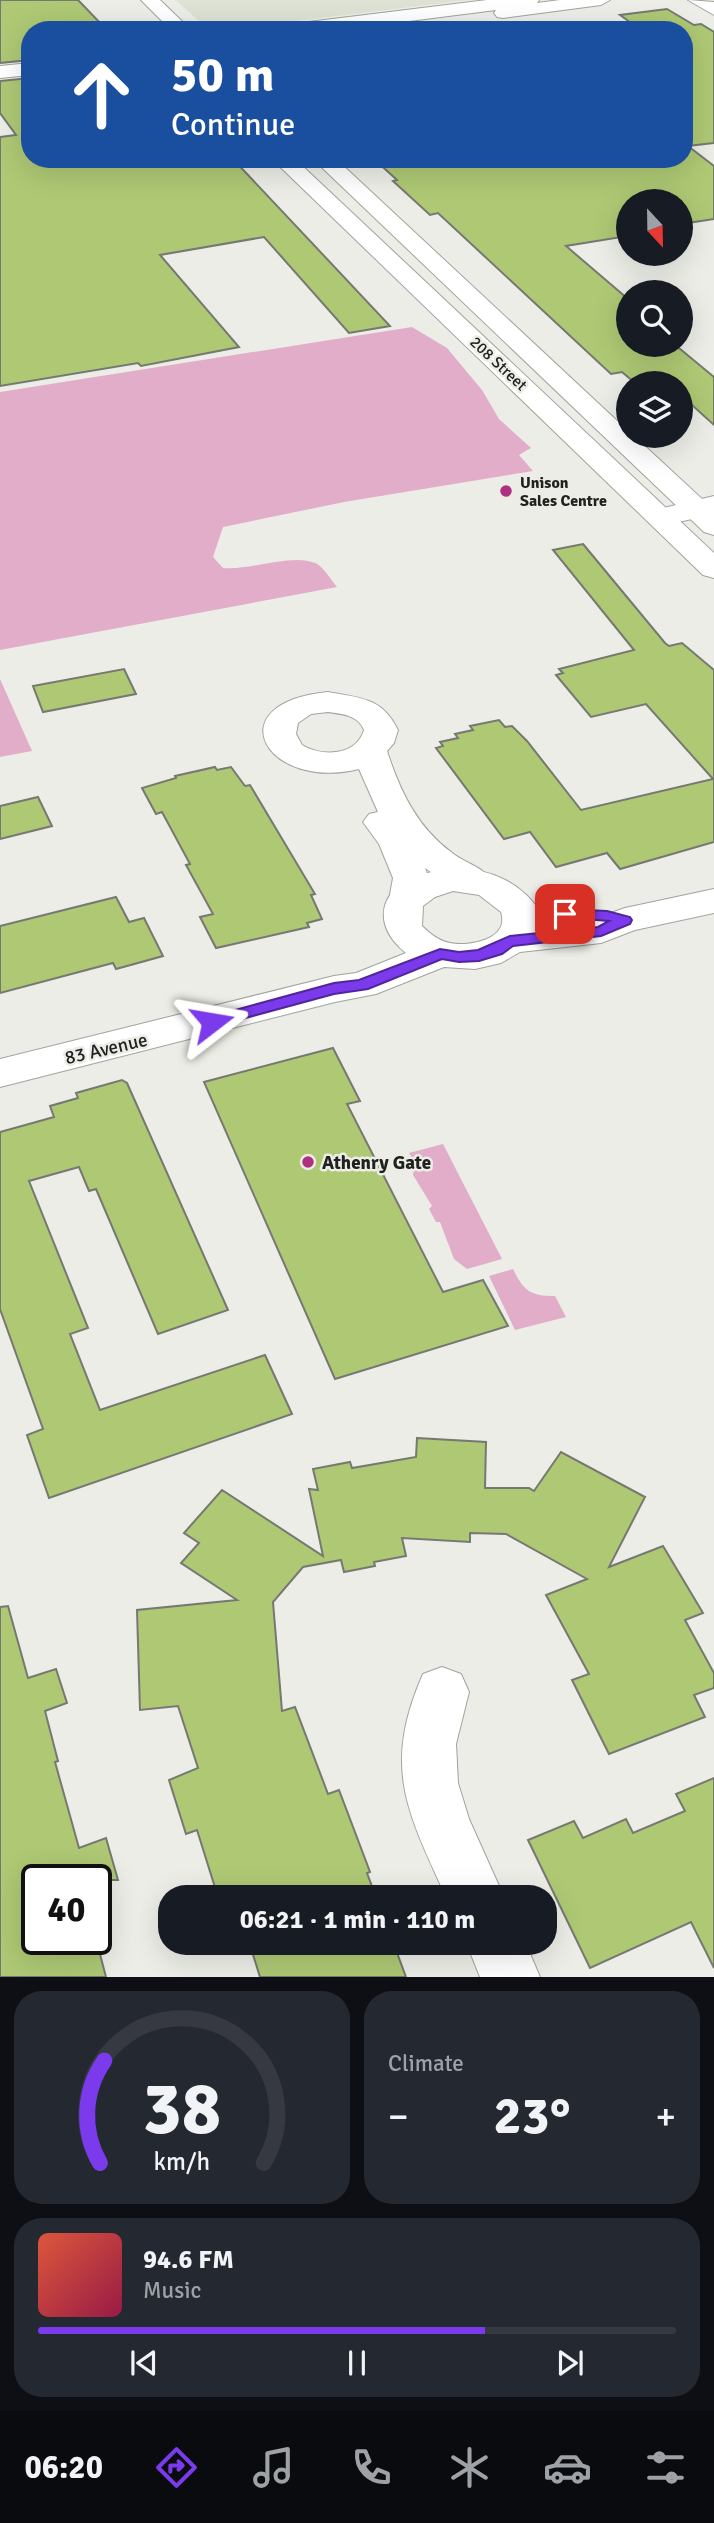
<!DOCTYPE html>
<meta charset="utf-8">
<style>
:root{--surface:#171b24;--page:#242831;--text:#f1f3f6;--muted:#9ea1a6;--line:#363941;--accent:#7c3aed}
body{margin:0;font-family:Signika,sans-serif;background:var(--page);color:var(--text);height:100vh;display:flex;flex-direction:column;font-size:26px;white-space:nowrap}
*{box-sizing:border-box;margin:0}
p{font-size:23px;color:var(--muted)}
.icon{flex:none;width:38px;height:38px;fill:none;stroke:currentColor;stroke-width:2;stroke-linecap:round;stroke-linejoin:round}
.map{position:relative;height:1977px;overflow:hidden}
.side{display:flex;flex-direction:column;gap:14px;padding:14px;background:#0d0f14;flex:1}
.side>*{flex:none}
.guide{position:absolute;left:21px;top:21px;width:672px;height:147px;border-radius:28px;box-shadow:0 7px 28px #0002;background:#1a4fa0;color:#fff;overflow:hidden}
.needle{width:46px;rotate:158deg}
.buttons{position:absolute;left:616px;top:189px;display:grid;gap:14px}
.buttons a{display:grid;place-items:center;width:77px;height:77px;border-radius:50%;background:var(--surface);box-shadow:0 7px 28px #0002;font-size:35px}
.speed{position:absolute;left:21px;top:1864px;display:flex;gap:14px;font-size:35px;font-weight:700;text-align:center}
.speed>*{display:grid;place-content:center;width:91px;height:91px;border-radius:50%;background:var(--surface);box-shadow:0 7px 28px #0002;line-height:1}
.speed .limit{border:4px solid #111;border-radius:10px;background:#fff;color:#111}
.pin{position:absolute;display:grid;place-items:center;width:60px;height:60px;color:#fff;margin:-30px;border-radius:14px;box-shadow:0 4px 10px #0006}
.me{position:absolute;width:77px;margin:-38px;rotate:76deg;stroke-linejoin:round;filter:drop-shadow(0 0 5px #0008)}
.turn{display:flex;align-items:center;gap:24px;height:147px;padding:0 35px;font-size:32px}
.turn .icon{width:91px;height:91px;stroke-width:2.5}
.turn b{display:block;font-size:49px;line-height:60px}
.big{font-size:52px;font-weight:700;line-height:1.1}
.side .tile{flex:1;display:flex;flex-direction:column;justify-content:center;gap:10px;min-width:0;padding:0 24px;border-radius:28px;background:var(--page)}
.side .dial{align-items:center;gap:0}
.dial svg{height:182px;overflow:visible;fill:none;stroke:var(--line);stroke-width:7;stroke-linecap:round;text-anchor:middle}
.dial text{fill:var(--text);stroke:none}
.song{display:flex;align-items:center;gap:21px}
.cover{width:84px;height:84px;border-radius:10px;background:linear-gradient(135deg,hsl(10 70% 55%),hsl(340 70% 35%))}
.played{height:7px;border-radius:4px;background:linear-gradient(90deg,var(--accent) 70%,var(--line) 70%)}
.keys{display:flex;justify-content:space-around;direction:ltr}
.heat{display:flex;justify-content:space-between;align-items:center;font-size:38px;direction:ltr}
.side .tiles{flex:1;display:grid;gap:14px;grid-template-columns:1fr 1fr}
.tile:last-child{grid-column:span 2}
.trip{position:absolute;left:158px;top:1885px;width:399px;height:70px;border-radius:28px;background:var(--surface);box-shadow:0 7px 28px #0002;font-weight:700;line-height:70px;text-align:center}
.tabs{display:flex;height:112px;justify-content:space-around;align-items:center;background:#090b0e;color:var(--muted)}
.tabs .icon{width:49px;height:49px}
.tabs .active{color:var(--accent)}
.tabs b{font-size:32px;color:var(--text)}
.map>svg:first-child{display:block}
.built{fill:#dde2d5}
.green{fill:#e2adc9}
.building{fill:#aec874;stroke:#767872;stroke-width:2}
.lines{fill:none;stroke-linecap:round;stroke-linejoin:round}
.minor-casing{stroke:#a1a49d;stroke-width:2}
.tertiary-casing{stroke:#a1a49d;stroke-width:2}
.secondary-casing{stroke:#a1a49d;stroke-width:2}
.minor{fill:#fff;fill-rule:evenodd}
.tertiary{fill:#fff;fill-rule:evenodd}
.secondary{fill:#fff;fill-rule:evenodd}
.route{fill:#7c3aed;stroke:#51269a;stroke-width:2}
.poi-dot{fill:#ae3081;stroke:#ebede6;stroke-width:2.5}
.labels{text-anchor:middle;stroke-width:5;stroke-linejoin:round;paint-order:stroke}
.far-street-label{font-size:16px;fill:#21221f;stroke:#ebede6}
.far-poi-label{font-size:16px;font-weight:bold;fill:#21221f;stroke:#ebede6;text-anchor:start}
.street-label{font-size:19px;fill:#21221f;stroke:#ebede6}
.poi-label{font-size:19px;font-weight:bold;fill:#21221f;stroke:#ebede6;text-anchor:start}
</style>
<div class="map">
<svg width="714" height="1977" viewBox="0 0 714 1977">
<rect width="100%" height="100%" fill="#ebede6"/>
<polygon class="built" points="176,0 469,0 222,30 205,27"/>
<g class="green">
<path d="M 412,327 L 447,348 L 482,390 L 499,419 L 531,448 L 519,455 L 533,471 L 344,502 L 223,527 L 213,557 L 223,568 C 249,571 292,553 315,563 C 323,566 331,580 337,587 L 0,650 L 0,392 Z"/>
<polygon points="0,679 32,751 0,757"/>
<polygon points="443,1144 502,1259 467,1269 454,1259 440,1222 436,1222 429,1209 432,1206 413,1175 415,1163 409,1153"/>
<path d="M 513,1269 C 524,1291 530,1296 555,1296 L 566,1317 L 515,1330 L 489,1276 Z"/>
</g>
<g class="building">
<polygon points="0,0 78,0 107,30 30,30 30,60 0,63"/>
<polygon points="667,9 694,25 701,24 714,32 714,143 688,146 714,166 714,219 681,224 681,201 628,201 628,236 566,246 628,299 628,345 662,345 668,350 679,348 714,377 714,425 681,395 681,383 635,383 622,372 611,374 438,213 430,215 393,181 397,180 374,159 684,159 684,30 641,30 620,15"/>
<polygon points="30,78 30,159 233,159 390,326 349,333 264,237 160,255 239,347 141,366 138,363 0,386 0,137 16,135 0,113 0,81"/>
<polygon points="583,544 665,643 669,646 682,643 714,670 714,842 620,869 607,853 556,867 530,832 504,839 436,748 443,746 440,742 458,738 455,734 473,730 470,726 499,720 505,727 512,726 527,741 581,810 713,779 646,704 591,717 556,675 563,673 559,669 634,650 553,550"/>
<polygon points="124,669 136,694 43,712 33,686"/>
<polygon points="215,767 217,770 231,767 245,786 250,785 315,894 311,895 322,919 307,923 309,927 216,948 200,917 213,914 186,865 190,864 162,812 156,814 142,788 176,778 175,776"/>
<polygon points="38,797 52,826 0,839 0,806"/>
<polygon points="116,897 129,922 144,918 163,956 116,969 113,963 0,993 0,926"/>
<polygon points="333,1048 360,1101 347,1104 443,1292 483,1280 508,1326 335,1379 204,1082"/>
<polygon points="122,1080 127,1083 228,1310 158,1334 96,1189 89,1191 79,1167 29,1181 88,1328 70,1334 100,1410 265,1355 292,1414 49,1498 27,1435 43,1429 0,1309 0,1132 54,1117 50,1106 78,1098 76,1093"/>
<polygon points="417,1438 486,1442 485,1488 529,1488 534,1491 561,1452 645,1497 609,1567 663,1546 703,1613 685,1620 714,1673 714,1688 694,1695 705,1717 609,1754 572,1680 589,1674 546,1595 587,1579 506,1534 470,1533 470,1542 402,1538 406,1556 374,1562 375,1566 344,1572 341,1560 303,1567 273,1602 282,1711 295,1707 328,1794 339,1790 370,1872 367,1873 376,1897 218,1897 197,1830 186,1834 169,1780 198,1768 178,1706 140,1710 137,1610 237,1600 181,1563 199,1543 184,1533 222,1490 323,1556 309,1489 318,1490 313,1469 350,1462 352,1468 416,1457"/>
<polygon points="8,1606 28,1678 56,1669 67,1703 45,1711 58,1761 55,1762 79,1848 106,1838 118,1880 37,1880 37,1939 96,1939 106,1977 0,1977 0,1607"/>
<polygon points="714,1778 714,1968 691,1922 590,1968 528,1840 574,1821 583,1838 626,1819 633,1833 685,1811 676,1794"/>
<polygon points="249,1942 393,1942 406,1977 260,1977"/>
</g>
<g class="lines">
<defs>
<g id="minor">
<polygon points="688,0 714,2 714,15"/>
<path d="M 328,692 C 360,698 382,697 398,730 L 394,743 L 387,751 C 400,791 417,827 451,852 C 464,863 482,866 491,880 L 486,888 C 464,894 443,881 425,868 C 431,882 428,896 420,908 L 407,912 L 394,908 L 389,900 L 393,878 L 379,844 L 363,822 L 369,814 L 378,812 L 359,769 C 266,792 215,703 328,692 ZM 328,712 C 342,714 358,715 364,730 C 356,756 323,757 302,745 L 296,734 L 298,723 L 311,714 Z"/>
<path d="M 442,1667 L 461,1674 L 469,1692 L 456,1744 L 458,1783 L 469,1819 L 504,1897 L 446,1897 C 407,1811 382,1767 423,1674 Z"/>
<polygon points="466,1942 525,1942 540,1977 480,1977"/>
</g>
<g id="tertiary">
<polygon points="714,496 714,514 661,526 651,523 647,517 651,511"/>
<path d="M 453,867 C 489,870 520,880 540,912 L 538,926 L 594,919 L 625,908 L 714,889 L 714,913 L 635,930 L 601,943 L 520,952 L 501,963 L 475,969 L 444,967 L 376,994 L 335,1002 L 0,1087 L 0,1059 L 334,976 L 356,973 L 406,953 C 377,930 374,897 411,879 C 424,873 439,870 453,867 ZM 453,891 L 479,895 L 501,912 C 510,939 470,947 450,943 C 439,941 430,934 422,926 L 423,906 L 435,897 Z"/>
</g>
<g id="secondary">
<polygon points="141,0 160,0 191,30 171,30"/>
<polygon points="487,0 539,0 537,3 560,0 610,0 601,5 503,18 497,17 494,13 496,10 338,30 283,30 292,24"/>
<polygon points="30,63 30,75 0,78 0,66"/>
<polygon points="272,159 295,159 714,553 714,578 703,575"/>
<polygon points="313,159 336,159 628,431 628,436 634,436 714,510 714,535 704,532"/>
</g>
</defs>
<use href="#minor" class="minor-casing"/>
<use href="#tertiary" class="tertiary-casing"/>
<use href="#secondary" class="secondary-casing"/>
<use href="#minor" class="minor"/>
<use href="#tertiary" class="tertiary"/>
<use href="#secondary" class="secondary"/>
</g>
<polygon class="route" points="565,909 607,911 630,917 632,920 630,924 601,936 513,946 502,954 479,961 459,962 442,959 368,989 334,994 212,1027 204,1022 206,1018 334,983 359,980 440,949 459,952 478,950 510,936 598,927 609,921 559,917 557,914"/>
<g class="poi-dot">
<circle cx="506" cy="491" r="7"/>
<circle cx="308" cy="1162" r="7"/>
</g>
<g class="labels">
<g class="far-street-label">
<text transform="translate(499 363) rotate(43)" y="6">208 Street</text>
</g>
<g class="far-poi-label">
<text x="520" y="488">Unison<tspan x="520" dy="18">Sales Centre</tspan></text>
</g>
<g class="street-label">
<text transform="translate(106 1048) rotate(-13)" y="7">83 Avenue</text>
</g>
<g class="poi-label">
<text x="322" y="1169">Athenry Gate</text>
</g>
</g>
</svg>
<div class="buttons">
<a><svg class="needle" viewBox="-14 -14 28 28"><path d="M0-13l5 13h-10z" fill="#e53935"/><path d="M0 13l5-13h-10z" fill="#9ea1a6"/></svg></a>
<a><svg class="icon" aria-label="search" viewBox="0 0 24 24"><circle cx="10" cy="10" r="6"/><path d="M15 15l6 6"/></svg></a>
<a><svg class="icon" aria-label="layers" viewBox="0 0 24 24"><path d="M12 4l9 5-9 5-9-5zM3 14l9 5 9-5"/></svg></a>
</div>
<div class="speed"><div class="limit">40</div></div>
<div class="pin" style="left:565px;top:914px;background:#d93025"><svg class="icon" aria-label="arrive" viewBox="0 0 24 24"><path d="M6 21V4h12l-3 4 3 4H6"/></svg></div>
<svg class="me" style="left:212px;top:1022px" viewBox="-20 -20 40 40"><path d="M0-17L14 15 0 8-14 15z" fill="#7c3aed" stroke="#fff" stroke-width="4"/></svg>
<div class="trip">06:21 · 1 min · 110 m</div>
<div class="guide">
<div class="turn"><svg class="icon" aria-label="ahead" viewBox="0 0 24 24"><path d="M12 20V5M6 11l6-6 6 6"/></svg><div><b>50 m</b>Continue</div></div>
</div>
</div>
<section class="side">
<div class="tiles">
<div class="tile dial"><svg viewBox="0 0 100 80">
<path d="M14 69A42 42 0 1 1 86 69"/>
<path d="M14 69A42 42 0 0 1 16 24" stroke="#7c3aed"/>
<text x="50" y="56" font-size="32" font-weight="700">38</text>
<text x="50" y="72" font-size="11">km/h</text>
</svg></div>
<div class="tile"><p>Climate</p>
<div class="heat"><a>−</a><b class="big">23°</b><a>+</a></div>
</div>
<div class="tile">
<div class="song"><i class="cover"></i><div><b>94.6 FM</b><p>Music</p></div></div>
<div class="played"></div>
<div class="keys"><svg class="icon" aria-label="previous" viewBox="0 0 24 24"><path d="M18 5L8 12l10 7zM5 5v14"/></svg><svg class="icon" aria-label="pause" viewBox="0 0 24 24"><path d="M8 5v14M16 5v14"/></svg><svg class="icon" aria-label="next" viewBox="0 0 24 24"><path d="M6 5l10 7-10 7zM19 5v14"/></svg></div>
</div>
</div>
</section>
<nav class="tabs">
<b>06:20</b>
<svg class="icon active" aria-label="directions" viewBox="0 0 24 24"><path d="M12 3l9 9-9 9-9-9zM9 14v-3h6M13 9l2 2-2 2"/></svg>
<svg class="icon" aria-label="music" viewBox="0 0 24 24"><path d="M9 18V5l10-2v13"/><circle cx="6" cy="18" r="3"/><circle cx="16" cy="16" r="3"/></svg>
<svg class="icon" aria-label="phone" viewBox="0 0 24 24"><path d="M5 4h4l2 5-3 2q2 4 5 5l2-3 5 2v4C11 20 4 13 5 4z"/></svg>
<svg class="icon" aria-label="climate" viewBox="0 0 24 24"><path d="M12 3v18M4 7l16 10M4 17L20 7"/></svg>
<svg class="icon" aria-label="car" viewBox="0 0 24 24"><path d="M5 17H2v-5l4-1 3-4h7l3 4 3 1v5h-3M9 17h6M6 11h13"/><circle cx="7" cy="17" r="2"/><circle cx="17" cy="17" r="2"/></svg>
<svg class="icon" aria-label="filters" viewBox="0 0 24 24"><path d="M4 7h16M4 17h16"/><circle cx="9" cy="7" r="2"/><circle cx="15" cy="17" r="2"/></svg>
</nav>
